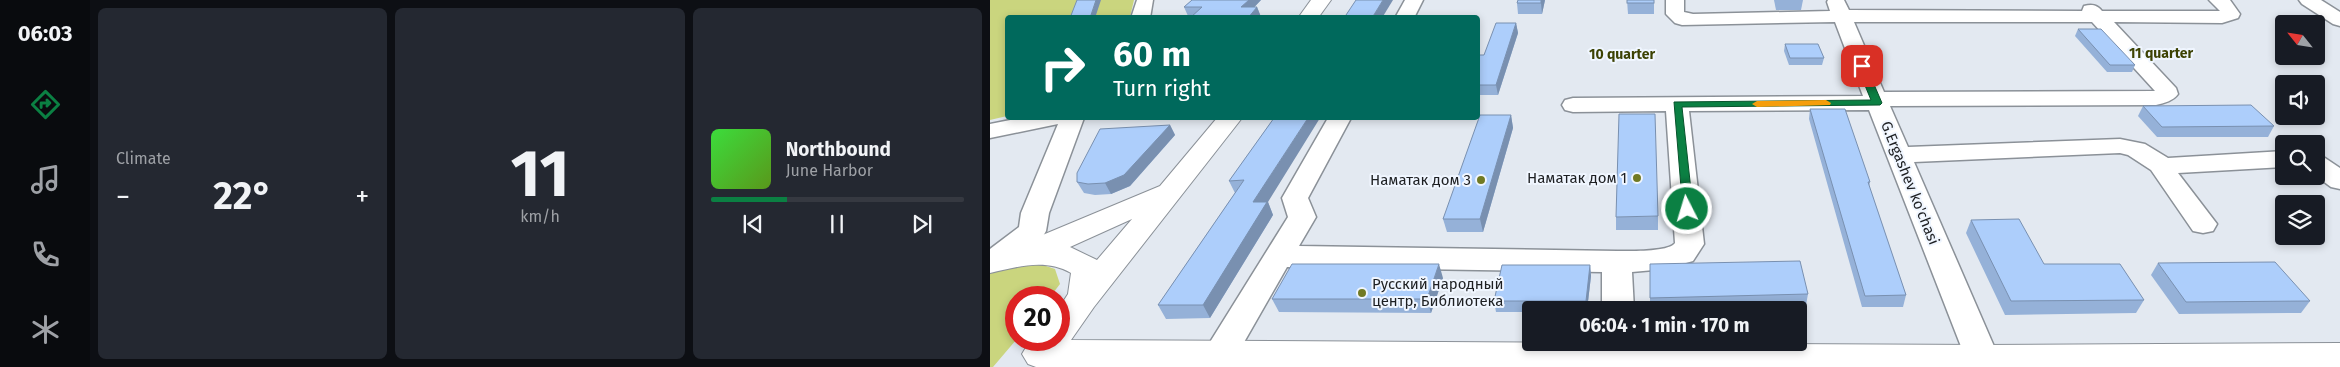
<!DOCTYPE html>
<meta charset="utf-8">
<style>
:root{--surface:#171b24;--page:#242831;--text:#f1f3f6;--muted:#9ea1a6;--line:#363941;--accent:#0b8043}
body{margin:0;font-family:"Fira Sans",sans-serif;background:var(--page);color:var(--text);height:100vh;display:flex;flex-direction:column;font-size:19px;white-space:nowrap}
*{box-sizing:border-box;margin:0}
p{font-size:16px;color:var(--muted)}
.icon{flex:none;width:28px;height:28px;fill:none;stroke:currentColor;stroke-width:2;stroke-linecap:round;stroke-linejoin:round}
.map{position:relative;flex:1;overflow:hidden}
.drawer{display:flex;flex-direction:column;gap:8px;padding:8px;background:#0d0f14;width:900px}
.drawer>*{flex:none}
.guide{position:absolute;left:15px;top:15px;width:475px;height:105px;border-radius:5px;box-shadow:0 2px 8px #0003;background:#00695c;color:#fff;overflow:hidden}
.needle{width:32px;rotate:300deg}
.tools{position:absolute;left:1285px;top:15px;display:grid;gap:10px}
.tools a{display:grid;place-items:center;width:50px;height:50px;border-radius:5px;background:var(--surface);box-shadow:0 2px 8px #0003;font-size:25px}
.speed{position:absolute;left:15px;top:286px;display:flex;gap:10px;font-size:25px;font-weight:700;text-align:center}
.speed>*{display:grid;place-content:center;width:65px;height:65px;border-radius:50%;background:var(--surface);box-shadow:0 2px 8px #0003;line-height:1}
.speed .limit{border:8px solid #d22;background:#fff;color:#111}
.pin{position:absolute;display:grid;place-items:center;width:42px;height:42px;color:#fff;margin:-21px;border-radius:10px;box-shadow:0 2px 8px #0006}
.me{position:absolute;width:55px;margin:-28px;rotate:355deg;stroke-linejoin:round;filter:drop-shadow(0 0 4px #0008)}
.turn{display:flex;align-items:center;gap:18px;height:105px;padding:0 25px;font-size:22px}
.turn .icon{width:65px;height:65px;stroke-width:2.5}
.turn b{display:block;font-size:35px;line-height:42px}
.big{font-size:38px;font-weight:700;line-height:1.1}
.drawer .card{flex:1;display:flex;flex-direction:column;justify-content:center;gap:8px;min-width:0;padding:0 18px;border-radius:8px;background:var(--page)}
.drawer .dial{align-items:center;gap:0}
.dial b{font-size:65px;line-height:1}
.song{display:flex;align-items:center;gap:15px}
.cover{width:60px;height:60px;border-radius:8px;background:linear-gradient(135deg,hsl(120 70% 55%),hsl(90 70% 35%))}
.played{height:5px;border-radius:2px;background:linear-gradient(90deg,var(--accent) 30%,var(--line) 30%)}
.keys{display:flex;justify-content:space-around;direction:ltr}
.heat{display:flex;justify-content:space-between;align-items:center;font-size:28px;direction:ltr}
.drawer .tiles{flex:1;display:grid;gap:8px;grid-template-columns:repeat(3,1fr)}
.trip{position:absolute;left:532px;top:301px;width:285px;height:50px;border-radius:5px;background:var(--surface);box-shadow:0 2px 8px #0003;font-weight:700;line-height:50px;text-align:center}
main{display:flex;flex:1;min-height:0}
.dock{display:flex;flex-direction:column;width:90px;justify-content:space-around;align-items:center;background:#090b0e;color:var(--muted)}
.dock .icon{width:35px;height:35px}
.dock .current{color:var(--accent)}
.dock b{font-size:22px;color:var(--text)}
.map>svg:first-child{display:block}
.green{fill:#cad57e}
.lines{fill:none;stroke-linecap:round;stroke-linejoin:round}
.minor-casing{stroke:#8b9198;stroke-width:3}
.major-casing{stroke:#8b9198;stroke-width:2}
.minor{fill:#fff;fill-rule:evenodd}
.major{fill:#fff;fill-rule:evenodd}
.wall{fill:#95b1d8}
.shaded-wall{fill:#7990b0}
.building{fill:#adcefb;stroke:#7990b0}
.route{fill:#0b8043;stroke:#07532c}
.slow{fill:#f59e0b}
.poi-dot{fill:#717a24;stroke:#f0f6ff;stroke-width:2}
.labels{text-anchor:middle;stroke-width:4;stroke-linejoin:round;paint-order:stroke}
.far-neighbourhood-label{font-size:14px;font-weight:bold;fill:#3c4203;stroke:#f0f6ff}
.poi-label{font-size:15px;fill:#1d1f22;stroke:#f0f6ff;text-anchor:end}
.street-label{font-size:15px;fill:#1d1f22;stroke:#f0f6ff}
</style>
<main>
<nav class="dock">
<b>06:03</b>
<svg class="icon current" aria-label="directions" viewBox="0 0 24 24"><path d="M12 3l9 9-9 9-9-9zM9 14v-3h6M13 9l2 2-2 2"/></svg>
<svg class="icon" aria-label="music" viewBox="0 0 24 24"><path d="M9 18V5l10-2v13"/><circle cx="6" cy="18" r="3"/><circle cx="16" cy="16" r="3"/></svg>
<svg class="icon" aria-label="phone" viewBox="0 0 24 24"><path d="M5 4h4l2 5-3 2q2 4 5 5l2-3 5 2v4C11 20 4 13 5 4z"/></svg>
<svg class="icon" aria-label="climate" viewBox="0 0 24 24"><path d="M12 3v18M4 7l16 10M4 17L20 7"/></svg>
</nav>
<section class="drawer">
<div class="tiles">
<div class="card"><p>Climate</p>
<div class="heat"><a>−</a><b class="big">22°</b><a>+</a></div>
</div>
<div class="card dial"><b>11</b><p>km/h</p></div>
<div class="card">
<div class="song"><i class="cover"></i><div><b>Northbound</b><p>June Harbor</p></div></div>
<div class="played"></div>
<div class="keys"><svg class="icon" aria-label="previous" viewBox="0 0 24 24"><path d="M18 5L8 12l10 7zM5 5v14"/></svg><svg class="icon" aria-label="pause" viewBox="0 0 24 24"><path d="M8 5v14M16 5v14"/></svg><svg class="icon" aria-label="next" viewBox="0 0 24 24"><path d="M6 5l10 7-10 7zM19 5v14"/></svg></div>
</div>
</div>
</section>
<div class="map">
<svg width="1350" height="367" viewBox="0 0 1350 367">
<rect width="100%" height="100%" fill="#e3e9f1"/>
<g class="green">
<polygon points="0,0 144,0 140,17 18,18 17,116 0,120"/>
<polygon points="47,263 65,269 70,284 60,297 26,298 26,340 3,367 0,367 0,270"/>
</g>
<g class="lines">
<defs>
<g id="minor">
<polygon points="147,0 163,0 160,18 141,18"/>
<polygon points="415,0 433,0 424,18 405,18"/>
<path d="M 676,0 L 694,0 L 694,12 L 703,14 L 840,11 L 837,2 L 838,0 L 854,0 L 859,10 L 1092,11 L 1094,6 C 1102,4 1107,5 1112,11 L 1230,11 L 1219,0 L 1240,0 L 1250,14 L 1248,18 L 1232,23 L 1124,22 L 1186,88 L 1188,94 C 1183,101 1174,103 1166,105 L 900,106 L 918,147 L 1130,139 L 1155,144 L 1178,158 L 1294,151 L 1294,167 L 1188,173 L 1227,224 L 1223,231 L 1213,233 L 1203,231 L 1161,170 L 1138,155 L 1130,153 L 924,162 L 1013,367 L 979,367 L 879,110 L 699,111 L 714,244 L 703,261 L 675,269 L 642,272 L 644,310 L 612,310 L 612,272 L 297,267 L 241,365 L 234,367 L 217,365 L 212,355 L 298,217 L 292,198 L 338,118 L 361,118 L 318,198 L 326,217 L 309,246 L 627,251 C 640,251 679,252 685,243 L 676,111 L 583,112 L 575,110 L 572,105 L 575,100 L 583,98 L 873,96 L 845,22 L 692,25 L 685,23 L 676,14 ZM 864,22 L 1102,22 L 1165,91 L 894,92 Z"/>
<polygon points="1309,0 1331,0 1350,12 1350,26 1343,24 1312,4"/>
<path d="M 30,118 L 94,118 L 59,213 L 56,231 L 52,238 C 41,247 15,274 0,270 L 0,249 L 29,227 L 31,213 L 68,124 L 0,138 L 0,124 Z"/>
<polygon points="1326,155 1335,158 1350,168 1350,189 1341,187 1326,176"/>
</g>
<g id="major">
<polygon points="321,0 341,0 328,18 308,18"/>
<path d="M 227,118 L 252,118 L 104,307 L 81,340 L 993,345 L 1350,343 L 1350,367 L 46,367 L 38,364 L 32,354 L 38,344 L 49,340 L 69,340 L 69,308 L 78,294 L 81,273 C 55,258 27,267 0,273 L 0,251 L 31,244 L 170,186 ZM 142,219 L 107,260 L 80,247 Z"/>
</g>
</defs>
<use href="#minor" class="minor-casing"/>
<use href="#major" class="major-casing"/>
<use href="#minor" class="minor"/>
<use href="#major" class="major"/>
</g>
<g class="wall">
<polygon points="202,0 271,0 264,7 267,7 271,17 270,18 200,18 202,16 198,16 194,7"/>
<polygon points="555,0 552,14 528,14 527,3"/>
<polygon points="637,0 664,0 664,14 638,14"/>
<polygon points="784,0 813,0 811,10 786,10"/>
<polygon points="526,23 528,33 508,95 488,95 488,55 494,55"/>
<polygon points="1088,29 1145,65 1142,72 1117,72 1085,36"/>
<polygon points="795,44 834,58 832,65 799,65 794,51"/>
<polygon points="1153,106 1284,126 1278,137 1167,137 1148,116"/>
<polygon points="820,109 880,182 879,187 916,295 913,307 872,307 819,119"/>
<polygon points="521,115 523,128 493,232 457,232 453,219"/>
<polygon points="284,118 278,202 283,215 220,318 176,319 168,305 245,193 239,181"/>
<polygon points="180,125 185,135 140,186 121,194 105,195 94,193 87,182"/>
<polygon points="668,216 668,230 626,230 626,217"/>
<polygon points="981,220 1054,264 1154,300 1146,313 1015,315 976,233"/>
<polygon points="1168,263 1320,301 1311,313 1189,314 1161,275"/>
<polygon points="660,264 818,294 816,305 660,310"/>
<polygon points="600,265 601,276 597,310 541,310 541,312 506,312 504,301"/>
<polygon points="453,278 441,313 289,312 282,299"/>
</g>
<g class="shaded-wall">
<polygon points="106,0 111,0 105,18 100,18"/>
<polygon points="259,0 271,0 255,17 251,7"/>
<polygon points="393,0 403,0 392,18 382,18"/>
<polygon points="551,0 555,0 552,14 551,3"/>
<polygon points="267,7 271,17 270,18 258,18"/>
<polygon points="526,23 528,33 508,95 506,85"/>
<polygon points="521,115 523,128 493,232 490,219"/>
<polygon points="318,118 330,118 278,202 283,215 220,318 213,305 263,202"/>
<polygon points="180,125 185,135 140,186 121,194 115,183"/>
<polygon points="449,264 453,278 441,313 437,299"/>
<polygon points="600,265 601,276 597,310 596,301"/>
</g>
<g class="building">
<polygon points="87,0 106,0 100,18 80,18"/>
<polygon points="202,0 259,0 251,7 267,7 258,18 200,18 212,7 194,7"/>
<polygon points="366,0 393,0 382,18 354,18"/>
<polygon points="528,0 551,0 551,3 527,3"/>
<rect x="637" y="0" width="27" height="3"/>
<polygon points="506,23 526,23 506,85 488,85 488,55 494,55"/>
<polygon points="1088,29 1111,29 1145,65 1120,65"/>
<polygon points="795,44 828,44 834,58 800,58"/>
<polygon points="1261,105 1284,126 1172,127 1153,106"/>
<polygon points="820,109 855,109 880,182 878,182 916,295 875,296"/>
<polygon points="629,114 665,114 668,216 626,217"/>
<polygon points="490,115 521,115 490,219 453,219"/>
<polygon points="284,118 318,118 263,202 277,202 213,305 168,305 254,180 239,181"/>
<polygon points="180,125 134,175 115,183 98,184 87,182 87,173 110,129"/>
<polygon points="1029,219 1054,264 1130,264 1154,300 1021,301 981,220"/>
<polygon points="810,261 818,294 660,298 660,264"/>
<polygon points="1285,262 1320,301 1196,302 1168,263"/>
<polygon points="302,264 449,264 437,299 282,299"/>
<polygon points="512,265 600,265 596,301 504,301"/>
</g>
<polygon class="route" points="872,63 876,66 892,103 890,105 692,107 703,209 701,212 693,212 684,102 881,100 867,66"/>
<polygon class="slow" points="836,100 841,103 840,105 767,107 762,104 767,101"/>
<g class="poi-dot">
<circle cx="647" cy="178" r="5"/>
<circle cx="491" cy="180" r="5"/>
<circle cx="372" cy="293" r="5"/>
</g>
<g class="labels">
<g class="far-neighbourhood-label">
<text x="1171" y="58">11 quarter</text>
<text x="632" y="59">10 quarter</text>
</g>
<g class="poi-label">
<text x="637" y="183">Наматак дом 1</text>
<text x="481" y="185">Наматак дом 3</text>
<text x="382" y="289" text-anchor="start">Русский народный<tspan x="382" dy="17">центр, Библиотека</tspan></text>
</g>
<g class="street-label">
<text transform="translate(920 183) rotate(68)" y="5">G.Ergashev ko'chasi</text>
</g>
</g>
</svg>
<div class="tools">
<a><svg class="needle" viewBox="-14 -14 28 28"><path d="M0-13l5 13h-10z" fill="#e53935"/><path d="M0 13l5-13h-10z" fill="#9ea1a6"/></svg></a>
<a><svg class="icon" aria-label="sound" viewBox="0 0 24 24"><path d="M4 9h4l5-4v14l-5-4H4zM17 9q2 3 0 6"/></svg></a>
<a><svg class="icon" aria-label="search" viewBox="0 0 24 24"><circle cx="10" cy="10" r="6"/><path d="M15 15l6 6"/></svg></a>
<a><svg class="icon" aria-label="layers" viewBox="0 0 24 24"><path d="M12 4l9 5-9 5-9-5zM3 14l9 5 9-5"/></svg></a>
</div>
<div class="speed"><div class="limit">20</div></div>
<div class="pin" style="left:872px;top:66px;background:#d93025"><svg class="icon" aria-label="arrive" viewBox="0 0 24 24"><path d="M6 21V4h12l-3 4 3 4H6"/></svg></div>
<svg class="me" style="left:697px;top:209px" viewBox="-20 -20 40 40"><circle r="17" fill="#0b8043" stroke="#fff" stroke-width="3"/><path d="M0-11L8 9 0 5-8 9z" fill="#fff"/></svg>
<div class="trip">06:04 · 1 min · 170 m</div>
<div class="guide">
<div class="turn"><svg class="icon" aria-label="right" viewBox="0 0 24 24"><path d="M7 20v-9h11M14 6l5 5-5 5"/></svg><div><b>60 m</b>Turn right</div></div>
</div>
</div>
</main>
